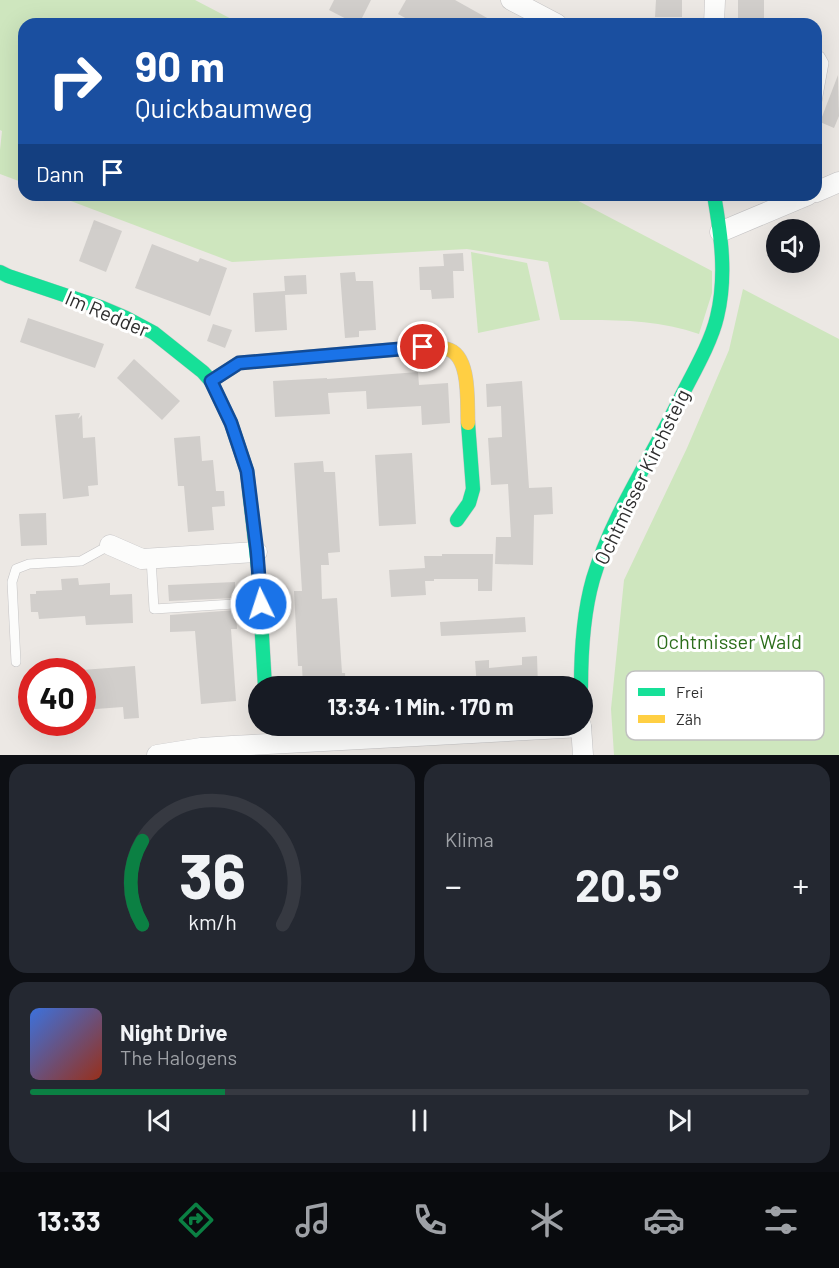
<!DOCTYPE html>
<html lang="de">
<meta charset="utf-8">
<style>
:root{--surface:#171b24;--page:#242831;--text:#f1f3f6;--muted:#9ea1a6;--line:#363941;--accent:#0b8043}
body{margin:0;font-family:Barlow,sans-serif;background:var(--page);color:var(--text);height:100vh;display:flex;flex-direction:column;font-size:22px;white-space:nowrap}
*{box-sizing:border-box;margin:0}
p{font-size:20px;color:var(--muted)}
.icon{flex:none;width:33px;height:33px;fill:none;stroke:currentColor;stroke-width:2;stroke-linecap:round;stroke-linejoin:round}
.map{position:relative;height:755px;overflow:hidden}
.drawer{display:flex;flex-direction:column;gap:9px;padding:9px;background:#0d0f14;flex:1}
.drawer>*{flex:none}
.top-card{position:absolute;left:18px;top:18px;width:804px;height:183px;border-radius:18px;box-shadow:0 6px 24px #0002;background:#1a4fa0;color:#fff;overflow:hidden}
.fabs{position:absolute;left:766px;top:219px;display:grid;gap:12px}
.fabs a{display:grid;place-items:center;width:54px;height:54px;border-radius:50%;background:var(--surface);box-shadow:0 6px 24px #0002;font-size:30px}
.speed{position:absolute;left:18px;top:658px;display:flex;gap:12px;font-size:30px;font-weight:700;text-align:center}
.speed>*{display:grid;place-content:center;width:78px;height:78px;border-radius:50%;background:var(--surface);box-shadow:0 6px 24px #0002;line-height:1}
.speed .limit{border:9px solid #d22;background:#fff;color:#111}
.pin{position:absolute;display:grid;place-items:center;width:51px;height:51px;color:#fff;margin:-26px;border:3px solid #fff;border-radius:50%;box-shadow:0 2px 6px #0007}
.me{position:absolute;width:66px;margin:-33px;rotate:356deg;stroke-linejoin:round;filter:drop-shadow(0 0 4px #0008)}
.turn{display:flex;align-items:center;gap:21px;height:126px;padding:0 18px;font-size:27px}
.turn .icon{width:78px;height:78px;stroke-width:2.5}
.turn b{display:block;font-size:42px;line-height:51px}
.then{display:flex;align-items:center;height:57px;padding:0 18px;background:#0003;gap:12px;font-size:22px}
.big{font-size:45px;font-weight:700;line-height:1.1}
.drawer .tile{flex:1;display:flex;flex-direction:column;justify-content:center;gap:9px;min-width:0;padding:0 21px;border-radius:18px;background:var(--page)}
.drawer .dial{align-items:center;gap:0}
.dial svg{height:156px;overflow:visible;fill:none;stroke:var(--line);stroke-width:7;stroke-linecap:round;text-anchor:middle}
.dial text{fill:var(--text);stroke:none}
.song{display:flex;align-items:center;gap:18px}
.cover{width:72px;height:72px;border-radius:9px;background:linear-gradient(135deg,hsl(220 70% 55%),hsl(10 70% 35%))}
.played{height:6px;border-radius:3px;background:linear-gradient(90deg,var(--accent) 25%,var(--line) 25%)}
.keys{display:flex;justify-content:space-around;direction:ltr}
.heat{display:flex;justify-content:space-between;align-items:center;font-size:33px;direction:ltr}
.drawer .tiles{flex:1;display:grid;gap:9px;grid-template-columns:1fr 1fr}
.tile:last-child{grid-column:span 2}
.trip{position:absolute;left:248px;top:676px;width:345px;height:60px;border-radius:30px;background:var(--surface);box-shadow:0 6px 24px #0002;font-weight:700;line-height:60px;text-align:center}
.tabs{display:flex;height:96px;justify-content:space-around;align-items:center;background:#090b0e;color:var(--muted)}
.tabs .icon{width:42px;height:42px}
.tabs .current{color:var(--accent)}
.tabs b{font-size:27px;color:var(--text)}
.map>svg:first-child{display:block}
.green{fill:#cee6be}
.building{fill:#d1cecb}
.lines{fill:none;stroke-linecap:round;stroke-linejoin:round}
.lane-casing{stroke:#c5c4c5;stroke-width:10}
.street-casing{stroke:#c5c4c5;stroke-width:21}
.fast-casing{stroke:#c5c4c5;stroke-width:15}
.slow-casing{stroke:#c5c4c5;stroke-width:15}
.lane{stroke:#fcfcfb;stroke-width:9}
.street{stroke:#fcfcfb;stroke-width:20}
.fast{stroke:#16e098;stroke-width:14}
.slow{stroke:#ffcf43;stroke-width:14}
.route-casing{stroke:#114b97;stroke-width:15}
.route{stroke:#1a73e8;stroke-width:10}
.labels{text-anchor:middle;stroke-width:6;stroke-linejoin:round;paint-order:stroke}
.street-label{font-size:20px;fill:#2e2e2e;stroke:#fff}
.park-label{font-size:20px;fill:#2c6e1b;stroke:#fff}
.key{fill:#fff;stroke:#c0c0c0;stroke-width:1.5}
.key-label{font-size:16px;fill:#2e2e2e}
</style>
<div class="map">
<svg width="839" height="755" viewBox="0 0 839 755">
<rect width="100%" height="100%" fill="#ece8e4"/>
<g class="green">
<polygon points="0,0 195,0 241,24 24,24 24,183 0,174 0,150 2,131 0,130"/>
<path d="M 55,195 L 567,195 L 712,271 L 712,293 L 699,334 C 654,318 607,320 560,320 L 548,262 L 467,249 L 232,262 Z"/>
<polygon points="471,252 527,263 540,320 478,333"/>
<polygon points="743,289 839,339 839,755 614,755 611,709 624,580 687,448 729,350"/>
</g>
<g class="building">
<polygon points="334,0 371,0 359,24 356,24 329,10"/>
<polygon points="406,0 455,0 498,24 416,24 398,14"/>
<polygon points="656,0 682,0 682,17 655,17"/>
<rect x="738" y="0" width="26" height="24"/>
<polygon points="838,75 839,116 834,128 820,122"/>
<polygon points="94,220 122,231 106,272 79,261"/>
<polygon points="152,244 198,262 200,258 227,268 210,316 135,288"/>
<polygon points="463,253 464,271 453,271 454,298 432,299 431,290 420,290 419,267 444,266 443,254"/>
<polygon points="355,272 356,281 373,281 376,330 359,331 359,337 345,338 340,273"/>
<polygon points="306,275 307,294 285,295 287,330 255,332 253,293 285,291 284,276"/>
<polygon points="28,318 104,344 95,368 20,342"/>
<polygon points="213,324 232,330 225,348 207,341"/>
<polygon points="134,359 180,401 162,420 117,378"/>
<polygon points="418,372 419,385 448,383 450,423 422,425 421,406 367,409 366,391 328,393 330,414 275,417 273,381 327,378 327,379"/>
<polygon points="522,381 529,488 552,487 553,514 534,515 533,565 495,564 496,537 511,537 508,484 491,485 488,438 502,437 501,406 487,407 486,384"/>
<polygon points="80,413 78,419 82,415 83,438 95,437 98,485 88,486 89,496 63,499 55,415"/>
<polygon points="200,436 202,461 213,460 216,491 224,491 225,506 212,507 214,530 188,532 184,486 178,486 174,438"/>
<polygon points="412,453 416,524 379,526 375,455"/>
<polygon points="323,461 324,472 335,472 340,552 328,553 329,565 321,565 322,599 337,598 342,673 345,673 346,687 303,687 302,666 298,666 294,591 302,591 294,463"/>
<polygon points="46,513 47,545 21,546 19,514"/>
<polygon points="442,554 493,554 492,591 478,591 478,579 434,579 434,581 425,581 426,595 391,597 389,570 425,568 424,556 442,556"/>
<polygon points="78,578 79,585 110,583 110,595 132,594 133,623 86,625 85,616 39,619 38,612 31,612 30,594 36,594 36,591 62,590 61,579"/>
<polygon points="235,582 235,598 169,601 168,585"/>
<polygon points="236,610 237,629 231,629 236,701 201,704 195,631 170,632 170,615"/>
<polygon points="525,617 526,632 441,636 440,622"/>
<polygon points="537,656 538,687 477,687 475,661 489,660 489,668 522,665 522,657"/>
<polygon points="135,666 139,718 124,719 123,707 82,710 82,670"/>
</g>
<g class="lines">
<defs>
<g id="lane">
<polyline points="816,55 820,56 824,63 816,107"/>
<polyline points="151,558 154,609 234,604"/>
<polyline points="16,662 12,582 16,569 29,564 81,561 110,545"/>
</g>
<g id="street">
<polyline points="511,0 557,24"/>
<polyline points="714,24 715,0"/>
<polyline points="816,192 839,182"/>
<polyline points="720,232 808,195"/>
<polyline points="110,545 142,559 257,552"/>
<polyline points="581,726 583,755"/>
<polyline points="157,755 201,748 232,746 581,727"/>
</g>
<g id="fast">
<polyline points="0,272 8,276 100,307 126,318 154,333 203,372 211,381 231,423 247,471 258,568 265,687"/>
<polyline points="457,520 469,503 473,489 468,423"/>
<path d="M 581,687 C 581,651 583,614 593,579 C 612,515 651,459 680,399 C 692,375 711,343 717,317 C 727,276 721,235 714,195"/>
</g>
<path id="slow" d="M 211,381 L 239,363 L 423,347 C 431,348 440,347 447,349 C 471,355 467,403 468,423"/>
</defs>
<use href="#lane" class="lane-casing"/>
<use href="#street" class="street-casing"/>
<use href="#fast" class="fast-casing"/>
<use href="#slow" class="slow-casing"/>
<use href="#lane" class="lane"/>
<use href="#street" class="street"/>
<use href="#fast" class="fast"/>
<use href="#slow" class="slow"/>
</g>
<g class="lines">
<defs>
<polyline id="route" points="261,604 257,552 247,471 231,423 211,381 239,363 423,347"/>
</defs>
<use href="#route" class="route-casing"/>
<use href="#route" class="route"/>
</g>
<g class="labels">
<g class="street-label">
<text transform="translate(107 314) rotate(23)" y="7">Im Redder</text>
<text transform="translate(642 477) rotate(-64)" y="7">Ochtmisser Kirchsteig</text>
</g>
<g class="park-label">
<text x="729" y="649">Ochtmisser Wald</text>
</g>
</g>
<rect x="626" y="671" width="198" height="69" rx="9" class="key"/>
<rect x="638" y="688" width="27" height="8" fill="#16e098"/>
<rect x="638" y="715" width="27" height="8" fill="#ffcf43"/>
<g class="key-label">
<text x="676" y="698">Frei</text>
<text x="676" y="725">Zäh</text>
</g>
</svg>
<div class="fabs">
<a><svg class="icon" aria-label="sound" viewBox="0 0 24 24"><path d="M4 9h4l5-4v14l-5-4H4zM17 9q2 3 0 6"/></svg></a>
</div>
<div class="speed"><div class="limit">40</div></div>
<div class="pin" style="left:423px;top:347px;background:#d93025"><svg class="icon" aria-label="arrive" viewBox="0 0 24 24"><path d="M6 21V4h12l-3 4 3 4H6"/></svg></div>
<svg class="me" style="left:261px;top:604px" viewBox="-20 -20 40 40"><circle r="17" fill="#1a73e8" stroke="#fff" stroke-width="3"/><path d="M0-11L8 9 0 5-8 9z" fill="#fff"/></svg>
<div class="trip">13:34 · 1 Min. · 170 m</div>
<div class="top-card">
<div class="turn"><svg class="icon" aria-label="right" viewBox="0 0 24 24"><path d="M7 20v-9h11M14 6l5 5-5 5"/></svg><div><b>90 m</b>Quickbaumweg</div></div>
<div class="then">Dann<svg class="icon" aria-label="arrive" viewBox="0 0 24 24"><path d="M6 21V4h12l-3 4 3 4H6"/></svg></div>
</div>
</div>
<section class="drawer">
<div class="tiles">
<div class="tile dial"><svg viewBox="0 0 100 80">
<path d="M14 69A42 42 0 1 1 86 69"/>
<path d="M14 69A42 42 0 0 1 14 26" stroke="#0b8043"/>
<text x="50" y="56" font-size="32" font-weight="700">36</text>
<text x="50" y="72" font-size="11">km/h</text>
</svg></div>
<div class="tile"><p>Klima</p>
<div class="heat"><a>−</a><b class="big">20.5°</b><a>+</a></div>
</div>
<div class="tile">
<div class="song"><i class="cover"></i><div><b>Night Drive</b><p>The Halogens</p></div></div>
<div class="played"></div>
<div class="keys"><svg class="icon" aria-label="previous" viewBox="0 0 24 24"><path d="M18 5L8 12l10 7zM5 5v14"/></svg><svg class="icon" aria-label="pause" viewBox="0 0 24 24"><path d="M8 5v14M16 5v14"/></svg><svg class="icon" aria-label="next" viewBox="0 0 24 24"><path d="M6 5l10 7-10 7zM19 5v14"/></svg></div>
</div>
</div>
</section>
<nav class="tabs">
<b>13:33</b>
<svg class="icon current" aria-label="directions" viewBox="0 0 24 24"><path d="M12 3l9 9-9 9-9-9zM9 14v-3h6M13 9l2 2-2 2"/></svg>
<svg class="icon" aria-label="music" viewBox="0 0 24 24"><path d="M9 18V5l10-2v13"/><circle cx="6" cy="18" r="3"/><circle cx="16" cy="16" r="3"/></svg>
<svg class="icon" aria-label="phone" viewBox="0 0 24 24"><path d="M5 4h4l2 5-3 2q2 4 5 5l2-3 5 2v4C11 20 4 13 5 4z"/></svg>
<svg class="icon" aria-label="climate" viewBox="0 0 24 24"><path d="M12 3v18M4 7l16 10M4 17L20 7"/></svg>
<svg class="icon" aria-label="car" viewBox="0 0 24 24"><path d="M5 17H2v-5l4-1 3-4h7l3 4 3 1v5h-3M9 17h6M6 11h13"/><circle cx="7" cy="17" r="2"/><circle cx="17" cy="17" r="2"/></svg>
<svg class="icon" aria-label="filters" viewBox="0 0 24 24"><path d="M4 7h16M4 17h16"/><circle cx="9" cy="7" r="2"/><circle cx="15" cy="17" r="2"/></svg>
</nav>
